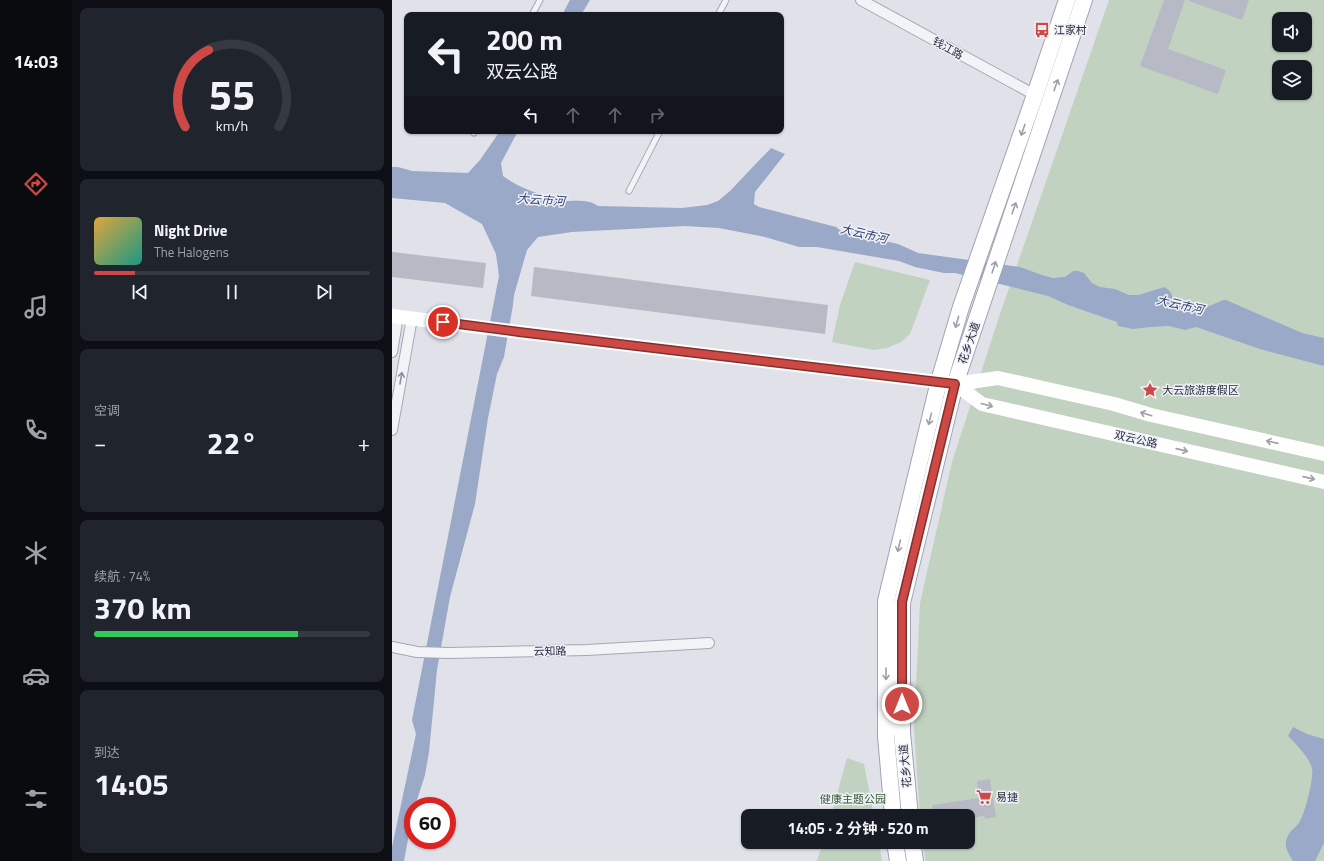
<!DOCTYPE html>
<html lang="zh">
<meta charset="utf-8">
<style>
:root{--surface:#171b24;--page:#20242c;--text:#f1f3f6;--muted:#9ea1a6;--line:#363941;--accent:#cd4945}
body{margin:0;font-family:"Titillium Web","Noto Sans SC",sans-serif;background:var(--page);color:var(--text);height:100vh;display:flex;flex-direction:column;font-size:15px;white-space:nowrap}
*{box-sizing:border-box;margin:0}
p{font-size:13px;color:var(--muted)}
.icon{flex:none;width:22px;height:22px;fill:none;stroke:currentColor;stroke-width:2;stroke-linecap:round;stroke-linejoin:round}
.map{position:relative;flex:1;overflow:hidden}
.sheet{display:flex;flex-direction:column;gap:8px;padding:8px;background:#0d0f14;width:320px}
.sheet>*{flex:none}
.top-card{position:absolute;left:12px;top:12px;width:380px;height:122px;border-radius:8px;box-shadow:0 1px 3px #0004;background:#171b24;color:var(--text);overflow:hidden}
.tools{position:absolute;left:880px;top:12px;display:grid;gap:8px}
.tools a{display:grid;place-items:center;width:40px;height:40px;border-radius:8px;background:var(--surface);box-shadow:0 1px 3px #0004;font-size:20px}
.speed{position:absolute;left:12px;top:797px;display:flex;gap:8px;font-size:20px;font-weight:700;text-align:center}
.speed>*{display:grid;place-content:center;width:52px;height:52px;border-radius:50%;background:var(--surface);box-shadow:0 1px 3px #0004;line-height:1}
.speed .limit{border:6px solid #d22;background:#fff;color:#111}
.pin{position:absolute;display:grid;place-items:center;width:34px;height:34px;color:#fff;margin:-17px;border:2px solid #fff;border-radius:50%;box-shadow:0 1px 4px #0007}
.me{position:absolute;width:44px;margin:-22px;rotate:0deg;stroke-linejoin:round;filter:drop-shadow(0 0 3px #0008)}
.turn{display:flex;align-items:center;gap:14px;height:84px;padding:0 16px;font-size:18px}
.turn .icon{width:52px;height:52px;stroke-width:2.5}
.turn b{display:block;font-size:28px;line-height:34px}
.lanes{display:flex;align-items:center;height:38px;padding:0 16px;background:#0003;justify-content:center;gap:20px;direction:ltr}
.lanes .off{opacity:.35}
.big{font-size:30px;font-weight:700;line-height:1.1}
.sheet .widget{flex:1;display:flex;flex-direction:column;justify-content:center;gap:6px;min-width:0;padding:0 14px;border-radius:8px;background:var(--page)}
.sheet .dial{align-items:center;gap:0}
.dial svg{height:104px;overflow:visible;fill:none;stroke:var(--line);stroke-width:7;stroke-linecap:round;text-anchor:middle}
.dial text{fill:var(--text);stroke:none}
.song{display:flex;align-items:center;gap:12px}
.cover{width:48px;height:48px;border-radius:6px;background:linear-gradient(135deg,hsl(40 70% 55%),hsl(170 70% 35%))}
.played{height:4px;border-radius:2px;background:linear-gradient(90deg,var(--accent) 15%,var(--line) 15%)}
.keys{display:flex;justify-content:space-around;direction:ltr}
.heat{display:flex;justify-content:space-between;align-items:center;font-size:22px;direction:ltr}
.charge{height:6px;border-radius:3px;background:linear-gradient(90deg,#34c759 74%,var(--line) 0)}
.trip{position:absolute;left:349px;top:809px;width:234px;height:40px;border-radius:8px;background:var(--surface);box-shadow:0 1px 3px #0004;font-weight:700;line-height:40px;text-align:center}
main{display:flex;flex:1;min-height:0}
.tab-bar{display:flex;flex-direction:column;width:72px;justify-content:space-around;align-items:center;background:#090b0e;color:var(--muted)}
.tab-bar .icon{width:28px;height:28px}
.tab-bar .current{color:var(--accent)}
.tab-bar b{font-size:18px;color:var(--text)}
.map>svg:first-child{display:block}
.green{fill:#c2d2c1;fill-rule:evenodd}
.water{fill:#9ba9c8}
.building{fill:#b7bac5}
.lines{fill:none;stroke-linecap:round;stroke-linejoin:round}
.lane-casing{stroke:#a5a7b3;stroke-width:7}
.street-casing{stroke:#a5a7b3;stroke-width:12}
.primary-casing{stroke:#9fa4b4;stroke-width:18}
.lane{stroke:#f2f3f7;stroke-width:5}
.street{stroke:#f2f3f7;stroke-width:10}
.secondary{stroke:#fff;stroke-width:14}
.primary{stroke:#fff;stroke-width:16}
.oneway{stroke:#9ea0a9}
.oneway2{stroke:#8d909c}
.route-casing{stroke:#852f2d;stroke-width:10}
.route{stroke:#cd4945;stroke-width:7}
.labels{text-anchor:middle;stroke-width:3;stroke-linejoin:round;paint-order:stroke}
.poi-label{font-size:11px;fill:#282d40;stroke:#eff1f6;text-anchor:start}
.street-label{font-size:11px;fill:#282d40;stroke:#eff1f6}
.park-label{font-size:11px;fill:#365b36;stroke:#eff1f6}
.water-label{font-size:12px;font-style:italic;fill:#334473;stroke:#eff1f6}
</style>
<main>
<nav class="tab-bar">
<b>14:03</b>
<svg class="icon current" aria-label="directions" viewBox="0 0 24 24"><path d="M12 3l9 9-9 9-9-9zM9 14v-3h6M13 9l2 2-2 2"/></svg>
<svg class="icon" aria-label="music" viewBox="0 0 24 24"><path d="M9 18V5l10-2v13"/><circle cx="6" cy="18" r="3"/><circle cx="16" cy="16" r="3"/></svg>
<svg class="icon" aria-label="phone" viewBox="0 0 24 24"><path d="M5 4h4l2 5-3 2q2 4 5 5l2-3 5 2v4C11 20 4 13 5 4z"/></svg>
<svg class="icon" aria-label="climate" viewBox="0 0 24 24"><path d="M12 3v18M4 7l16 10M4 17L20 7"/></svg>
<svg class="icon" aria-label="car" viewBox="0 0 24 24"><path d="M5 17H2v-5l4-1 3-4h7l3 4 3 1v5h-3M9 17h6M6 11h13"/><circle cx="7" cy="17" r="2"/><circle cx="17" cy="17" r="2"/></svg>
<svg class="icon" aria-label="filters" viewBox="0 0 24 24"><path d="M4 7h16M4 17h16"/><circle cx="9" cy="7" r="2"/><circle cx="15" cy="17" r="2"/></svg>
</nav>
<section class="sheet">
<div class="widget dial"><svg viewBox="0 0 100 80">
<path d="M14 69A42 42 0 1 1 86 69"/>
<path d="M14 69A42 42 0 0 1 32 10" stroke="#cd4945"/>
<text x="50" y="56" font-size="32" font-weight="700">55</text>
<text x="50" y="72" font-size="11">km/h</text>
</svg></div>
<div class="widget">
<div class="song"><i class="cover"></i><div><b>Night Drive</b><p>The Halogens</p></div></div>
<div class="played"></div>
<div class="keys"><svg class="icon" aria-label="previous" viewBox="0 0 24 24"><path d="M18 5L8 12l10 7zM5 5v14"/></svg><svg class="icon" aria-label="pause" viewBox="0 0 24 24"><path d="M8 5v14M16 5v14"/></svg><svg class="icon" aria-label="next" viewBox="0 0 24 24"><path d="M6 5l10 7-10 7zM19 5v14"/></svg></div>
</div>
<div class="widget"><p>空调</p>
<div class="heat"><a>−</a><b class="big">22°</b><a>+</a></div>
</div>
<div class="widget"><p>续航 · 74%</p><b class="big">370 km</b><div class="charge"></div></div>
<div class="widget"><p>到达</p><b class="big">14:05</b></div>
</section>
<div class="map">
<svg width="932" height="861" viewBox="0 0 932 861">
<rect width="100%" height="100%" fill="#e0e1e9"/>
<g class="green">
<path d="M 717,0 L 932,0 L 932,861 L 534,861 L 530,842 L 576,842 L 576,816 L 528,816 L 522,729 L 528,603 L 560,462 L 607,317 ZM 887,19 L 913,19 L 913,45 L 887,45 ZM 887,67 L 913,67 L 913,93 L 887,93 Z"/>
<polygon points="463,262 538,280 518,334 509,342 495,348 482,350 440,342 448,305"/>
<polygon points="455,758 472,764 482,816 439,816"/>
<polygon points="431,842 487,842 490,861 425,861"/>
</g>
<g class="water">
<polygon points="178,0 198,0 189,15 170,15"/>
<path d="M 108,131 L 126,131 L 109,163 L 111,176 C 125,186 138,191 154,196 C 158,197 162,199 166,200 C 179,203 193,197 206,206 L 290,208 L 315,205 L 326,201 L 338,191 L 379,148 L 393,154 L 363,192 L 362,204 L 367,207 L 444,227 L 449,231 L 506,244 L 526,253 L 628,267 L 650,275 L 661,278 L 673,277 L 681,271 L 686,271 L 692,273 L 700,283 L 708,287 L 723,289 L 737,295 L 747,295 L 772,287 C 779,290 780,295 782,302 L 786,301 L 808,305 L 812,303 L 816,306 C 822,305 828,300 834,300 L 910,333 L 932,338 L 932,366 L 868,349 L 804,327 L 793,330 L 777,326 L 759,327 L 741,329 L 726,326 L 725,322 L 676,305 L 656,296 L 563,273 L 552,273 L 523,267 L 507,261 L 425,247 L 407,247 L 373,237 L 327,228 L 293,226 L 218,230 L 180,232 L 146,237 L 135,250 L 122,295 L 121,305 L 112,357 L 105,374 L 96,418 L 83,504 L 58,597 L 45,670 L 37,752 L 33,775 L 23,806 L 21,806 L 21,813 L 12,861 L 0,861 L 0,847 L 24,734 L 20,720 L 107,276 L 104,254 L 90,224 L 53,203 L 0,198 L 0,167 L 6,167 L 20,171 L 76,173 L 88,160 Z"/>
<path d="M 901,727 L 915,734 L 932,739 L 932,843 L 923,861 L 901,861 C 894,850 890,842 899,831 C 902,828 906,825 908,821 C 913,813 922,778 920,768 C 917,757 903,743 896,736 Z"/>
</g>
<g class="building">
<polygon points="772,0 793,0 776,49 834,70 826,94 748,66"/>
<polygon points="797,0 857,0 850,20 797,1"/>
<polygon points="0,252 94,263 91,288 0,277"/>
<polygon points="142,267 436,305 433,334 139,296"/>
<polygon points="598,779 604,817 593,819 592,816 576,818 576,816 542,816 540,805 587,798 585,781"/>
</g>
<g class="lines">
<defs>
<g id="lane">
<polyline points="140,15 148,0"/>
<polyline points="326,15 334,0"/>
<polyline points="82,133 83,131"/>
<polyline points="237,191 268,131"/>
</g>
<g id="street">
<polyline points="469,0 643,95"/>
<polyline points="0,352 6,316"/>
<polyline points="0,430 20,318"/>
<polyline points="0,647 25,652 56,653 195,650 317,643"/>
</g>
<g id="primary">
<polyline points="501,816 494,736 494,601 547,381 569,307 643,95 675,0"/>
<polyline points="518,816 510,733 510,603 563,384 692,0"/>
<polyline points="503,842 506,861"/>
<polyline points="520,842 523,861"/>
</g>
</defs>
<use href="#lane" class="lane-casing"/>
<use href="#street" class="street-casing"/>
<use href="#primary" class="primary-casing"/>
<use href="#lane" class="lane"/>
<use href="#street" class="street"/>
<g class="secondary">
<polyline points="0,316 127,332 563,384 606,378 722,404 759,415 932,454"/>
<polyline points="563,384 590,404 932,482"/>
</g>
<use href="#primary" class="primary"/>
</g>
<defs><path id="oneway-shaft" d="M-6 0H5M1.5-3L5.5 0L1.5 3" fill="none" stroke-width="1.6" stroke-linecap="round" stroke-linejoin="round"/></defs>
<g class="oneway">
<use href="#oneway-shaft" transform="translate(664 85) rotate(-71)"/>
<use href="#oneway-shaft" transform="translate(631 130) rotate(109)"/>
<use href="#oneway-shaft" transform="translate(622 208) rotate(-71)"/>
<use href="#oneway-shaft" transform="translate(602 267) rotate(-72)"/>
<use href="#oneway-shaft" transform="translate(565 322) rotate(106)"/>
<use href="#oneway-shaft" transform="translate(595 405) rotate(15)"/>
<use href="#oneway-shaft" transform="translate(754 414) rotate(-163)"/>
<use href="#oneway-shaft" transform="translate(538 419) rotate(104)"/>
<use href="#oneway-shaft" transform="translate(880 442) rotate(-167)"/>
<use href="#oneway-shaft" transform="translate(790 450) rotate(13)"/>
<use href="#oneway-shaft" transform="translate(917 478) rotate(13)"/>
<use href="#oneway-shaft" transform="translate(507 546) rotate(103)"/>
<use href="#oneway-shaft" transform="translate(494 674) rotate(90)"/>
</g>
<use class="oneway2" href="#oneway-shaft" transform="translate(9 378) rotate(-80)"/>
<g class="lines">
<defs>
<polyline id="route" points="51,322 127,332 563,384 510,602 510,704"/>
</defs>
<use href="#route" class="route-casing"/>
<use href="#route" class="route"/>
</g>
<defs>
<symbol id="bus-bare" viewBox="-9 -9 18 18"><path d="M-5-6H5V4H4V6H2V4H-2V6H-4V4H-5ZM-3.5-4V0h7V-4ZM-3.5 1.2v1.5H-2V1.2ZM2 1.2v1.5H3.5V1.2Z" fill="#cd4945" stroke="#eff1f6" stroke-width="2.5" paint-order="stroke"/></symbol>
<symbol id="sight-bare" viewBox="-9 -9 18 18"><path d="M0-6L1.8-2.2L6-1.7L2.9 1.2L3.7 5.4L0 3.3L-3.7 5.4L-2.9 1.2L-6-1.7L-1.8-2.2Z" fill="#cd4945" stroke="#eff1f6" stroke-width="2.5" paint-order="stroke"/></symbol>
<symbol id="supermarket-bare" viewBox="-9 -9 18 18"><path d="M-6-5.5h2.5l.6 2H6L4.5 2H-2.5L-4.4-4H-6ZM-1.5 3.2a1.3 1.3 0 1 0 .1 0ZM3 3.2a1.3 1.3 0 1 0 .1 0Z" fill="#cd4945" stroke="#eff1f6" stroke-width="2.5" paint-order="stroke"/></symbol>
</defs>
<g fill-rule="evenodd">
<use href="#bus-bare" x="639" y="19" width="22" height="22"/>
<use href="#sight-bare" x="747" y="379" width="22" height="22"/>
<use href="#supermarket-bare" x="581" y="786" width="22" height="22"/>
</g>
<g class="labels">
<g class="poi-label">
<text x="662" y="34">江家村</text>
<text x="770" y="394">大云旅游度假区</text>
<text x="604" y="801">易捷</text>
</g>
<g class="street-label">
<text transform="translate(556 48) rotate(29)" y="4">钱江路</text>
<text transform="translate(577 343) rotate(-71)" y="4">花乡大道</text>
<text transform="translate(744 439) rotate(13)" y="4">双云公路</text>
<text transform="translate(158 651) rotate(-1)" y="4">云知路</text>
<text transform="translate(513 766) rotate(-95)" y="4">花乡大道</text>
</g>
<g class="park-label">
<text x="461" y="803">健康主题公园</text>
</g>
<g class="water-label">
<text transform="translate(149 200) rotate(4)" y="4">大云市河</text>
<text transform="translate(472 234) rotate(13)" y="4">大云市河</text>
<text transform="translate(788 305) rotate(13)" y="4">大云市河</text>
</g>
</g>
</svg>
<div class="tools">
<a><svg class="icon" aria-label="sound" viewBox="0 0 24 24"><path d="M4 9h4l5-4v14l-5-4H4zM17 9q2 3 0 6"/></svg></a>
<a><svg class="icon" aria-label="layers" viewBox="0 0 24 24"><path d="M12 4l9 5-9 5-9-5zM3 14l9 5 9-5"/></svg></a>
</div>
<div class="speed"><div class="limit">60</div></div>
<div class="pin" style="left:51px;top:322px;background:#d93025"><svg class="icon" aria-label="arrive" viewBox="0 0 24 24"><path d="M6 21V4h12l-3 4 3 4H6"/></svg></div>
<svg class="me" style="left:510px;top:704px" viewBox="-20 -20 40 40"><circle r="17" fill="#cd4945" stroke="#fff" stroke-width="3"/><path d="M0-11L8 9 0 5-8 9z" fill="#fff"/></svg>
<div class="trip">14:05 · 2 分钟 · 520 m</div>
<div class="top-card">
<div class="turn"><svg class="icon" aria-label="left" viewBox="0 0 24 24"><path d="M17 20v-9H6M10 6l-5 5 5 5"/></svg><div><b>200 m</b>双云公路</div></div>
<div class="lanes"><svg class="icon" aria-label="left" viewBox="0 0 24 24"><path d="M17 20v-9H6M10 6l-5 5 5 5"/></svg><svg class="icon off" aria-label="ahead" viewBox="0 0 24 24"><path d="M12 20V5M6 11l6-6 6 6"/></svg><svg class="icon off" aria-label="ahead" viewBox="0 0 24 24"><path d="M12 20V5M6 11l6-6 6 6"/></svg><svg class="icon off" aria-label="right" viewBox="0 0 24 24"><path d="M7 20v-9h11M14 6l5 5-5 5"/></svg></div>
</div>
</div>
</main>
